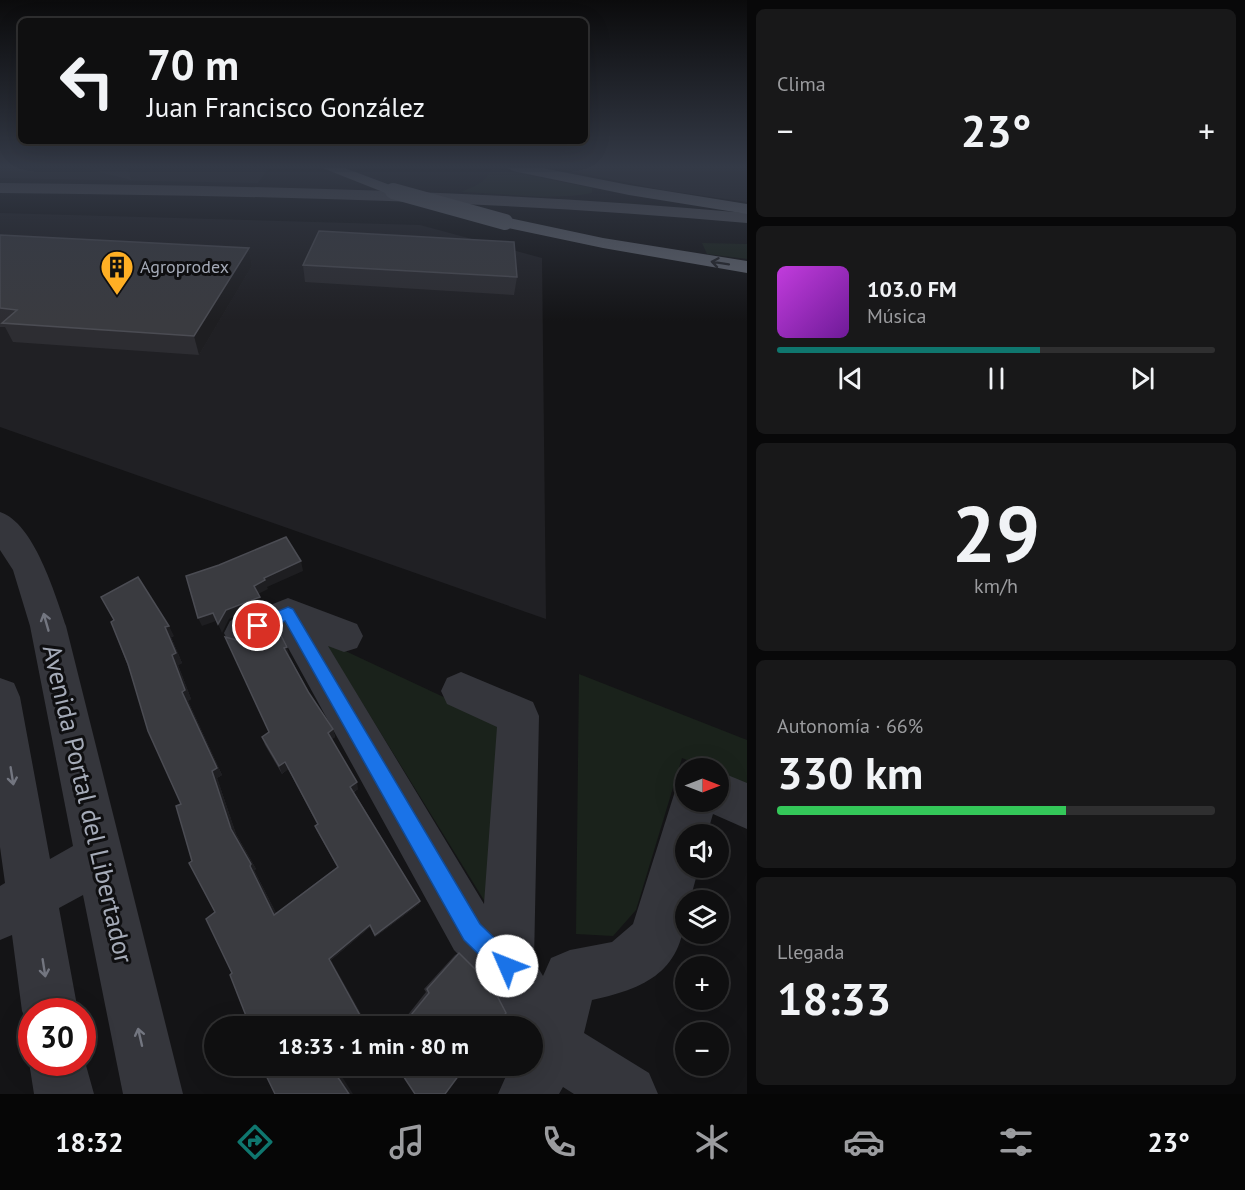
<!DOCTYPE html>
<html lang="es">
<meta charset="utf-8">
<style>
:root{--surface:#0f0f10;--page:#181819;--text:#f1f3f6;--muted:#9b9c9f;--line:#2f2f30;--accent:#0f766e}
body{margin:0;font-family:"PT Sans",sans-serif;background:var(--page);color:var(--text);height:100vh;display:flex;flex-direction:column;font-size:22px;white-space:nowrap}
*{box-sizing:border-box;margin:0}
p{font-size:20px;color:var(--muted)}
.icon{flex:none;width:33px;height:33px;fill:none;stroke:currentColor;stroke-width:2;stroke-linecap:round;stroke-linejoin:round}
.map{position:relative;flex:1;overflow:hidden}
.drawer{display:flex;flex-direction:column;gap:9px;padding:9px;background:#080809;width:498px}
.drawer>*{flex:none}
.top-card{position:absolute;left:18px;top:18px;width:570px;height:126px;border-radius:9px;box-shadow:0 6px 24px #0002,0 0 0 2px var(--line);background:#0f0f10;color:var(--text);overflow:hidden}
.needle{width:39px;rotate:90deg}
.fabs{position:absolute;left:675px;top:758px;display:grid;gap:12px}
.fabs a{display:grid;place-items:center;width:54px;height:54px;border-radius:50%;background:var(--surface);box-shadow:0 6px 24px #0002,0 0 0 2px var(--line);font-size:30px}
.speed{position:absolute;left:18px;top:998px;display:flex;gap:12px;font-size:30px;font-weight:700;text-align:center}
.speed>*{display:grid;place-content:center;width:78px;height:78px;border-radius:50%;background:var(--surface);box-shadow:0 6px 24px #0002,0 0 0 2px var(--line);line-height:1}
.speed .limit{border:9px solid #d22;background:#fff;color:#111}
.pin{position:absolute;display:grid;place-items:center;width:51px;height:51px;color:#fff;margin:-26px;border:3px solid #fff;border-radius:50%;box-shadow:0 2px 6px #0007}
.me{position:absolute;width:66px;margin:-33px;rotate:314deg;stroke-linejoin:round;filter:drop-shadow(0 0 4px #0008)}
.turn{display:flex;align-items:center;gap:21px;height:126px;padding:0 30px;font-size:27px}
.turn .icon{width:78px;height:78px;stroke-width:2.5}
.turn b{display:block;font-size:42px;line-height:51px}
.big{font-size:45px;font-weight:600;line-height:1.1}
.drawer .card{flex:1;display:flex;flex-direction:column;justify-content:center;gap:9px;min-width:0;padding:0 21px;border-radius:9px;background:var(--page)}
.drawer .dial{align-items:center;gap:0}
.dial b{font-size:78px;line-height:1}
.song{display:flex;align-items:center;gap:18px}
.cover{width:72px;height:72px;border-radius:9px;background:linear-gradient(135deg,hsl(290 70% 55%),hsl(280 70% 35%))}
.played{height:6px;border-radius:3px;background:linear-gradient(90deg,var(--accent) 60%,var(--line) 60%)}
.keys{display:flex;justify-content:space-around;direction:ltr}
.heat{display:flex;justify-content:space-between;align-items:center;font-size:33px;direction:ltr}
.charge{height:9px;border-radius:4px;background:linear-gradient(90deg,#34c759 66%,var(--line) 0)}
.trip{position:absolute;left:204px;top:1016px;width:339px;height:60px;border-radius:30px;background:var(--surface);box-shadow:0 6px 24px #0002,0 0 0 2px var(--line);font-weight:600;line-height:60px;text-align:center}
.menu{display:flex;height:96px;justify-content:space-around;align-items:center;background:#060606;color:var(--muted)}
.menu .icon{width:42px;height:42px}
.menu .active{color:var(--accent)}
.menu b{font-size:27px;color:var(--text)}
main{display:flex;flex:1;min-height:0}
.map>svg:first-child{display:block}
.built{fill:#202024}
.green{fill:#1a221b}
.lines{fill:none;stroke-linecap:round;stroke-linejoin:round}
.minor{fill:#35363c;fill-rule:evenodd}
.major{fill:#51535b;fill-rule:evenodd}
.highway{fill:#60646d;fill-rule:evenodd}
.highway-bridge{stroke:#60646d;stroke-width:16}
.wall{fill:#2d2d32}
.shaded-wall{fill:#1e1e21}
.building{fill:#3a3b40;stroke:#4b4c53;stroke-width:1.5}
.oneway{stroke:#232428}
.oneway2{stroke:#737680}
.route{fill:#1a73e8;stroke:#114b97;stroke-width:1.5}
.labels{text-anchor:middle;stroke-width:6;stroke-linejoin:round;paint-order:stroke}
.far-poi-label{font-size:18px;fill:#a5abb8;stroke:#0f0f11;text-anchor:start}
.near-street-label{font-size:26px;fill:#a5abb8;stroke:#0f0f11}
</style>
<main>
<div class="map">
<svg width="747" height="1094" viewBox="0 0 747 1094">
<rect width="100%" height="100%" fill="#141416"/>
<g class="built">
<polygon points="0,167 263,167 267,170 258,183 0,178"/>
<polygon points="551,167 747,167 747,202 663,190"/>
<polygon points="0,213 420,225 542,258 546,619 0,427"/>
</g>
<g class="green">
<path d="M 492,168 L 592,188 L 592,193 C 552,201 502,193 461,192 C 475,186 486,183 492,168 Z"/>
<polygon points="702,243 747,244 747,259 707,254"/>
<polygon points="324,641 499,723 495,918"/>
<polygon points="579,674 747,740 747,785 719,773 718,768 706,768 682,758 636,910 613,936 576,934"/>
</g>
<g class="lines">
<g class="minor">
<path d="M 0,512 C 34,523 55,594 66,626 L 183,1094 L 123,1094 L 83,895 L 59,908 L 78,1011 L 32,1011 L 32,1031 L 22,1011 L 12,935 L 0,940 L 0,886 L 5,883 L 0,847 L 0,678 L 14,683 L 20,697 L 50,859 L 73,846 L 30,626 L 13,570 L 0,550 Z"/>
<path d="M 288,598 L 357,624 L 363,636 L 357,648 L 344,652 L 328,646 L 484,904 L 497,727 L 447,704 L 441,691 L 447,678 L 461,672 L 533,702 L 539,716 L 534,961 L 543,976 L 551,958 L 570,950 L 612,942 L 633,924 L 677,785 L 686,781 L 686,801 L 718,801 L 718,771 L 747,783 L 747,829 L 713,814 L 707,834 L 686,834 L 686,867 L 699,867 L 690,900 L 686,900 C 686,968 652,987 592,1000 L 584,1033 L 649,1073 L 658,1094 L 574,1094 L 563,1087 L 559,1094 L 498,1094 L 511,1065 L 532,1065 L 532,1026 L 510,1026 L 488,985 L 454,950 L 280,633 L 243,649 L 230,645 L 224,633 L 230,621 Z"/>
<polygon points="82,1051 94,1094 34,1094 29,1062 32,1055 32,1062 82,1062"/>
</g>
<path class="major" d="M 0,183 C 250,186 498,190 747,213 L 747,223 C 498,200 250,196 0,193 Z"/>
<g class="highway">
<polygon points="320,167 342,167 398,188 401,191 393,196 388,194"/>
<polygon points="506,167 537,167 629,185 747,204 747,214 629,195 513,171"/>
<polygon points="505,217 603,238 747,261 747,273 603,248 499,226 497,222 499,218"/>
</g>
<polyline class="highway-bridge" points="393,191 505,222"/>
</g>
<g class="wall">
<polygon points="80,167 160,167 131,180"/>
<polygon points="0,235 249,248 252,266 199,355 13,342 5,327 0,327"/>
<polygon points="303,265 517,277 514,295 305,282"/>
<polygon points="111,622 174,636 171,637 182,663 178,665 191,699 188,701 222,775 217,778 236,834 256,869 254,870 276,913 337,867 317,831 315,826 317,824 288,769 282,774 265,745 262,737 269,732 225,637 290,657 309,693 333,729 335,737 332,739 358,789 354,792 420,901 419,904 375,937 370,927 331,960 232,973 215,912 192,861 181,804"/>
<polygon points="459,953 496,1026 399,1026 426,992 424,989 455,955"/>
</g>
<g class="shaded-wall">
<polygon points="128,167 160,167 131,180"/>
<polygon points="249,248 252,266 199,355 194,336"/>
<polygon points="301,561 303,571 267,587 268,589 256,595 254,586 264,578"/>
<polygon points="260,597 262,606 229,619 222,633 218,624 226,610"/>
<polygon points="213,613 216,621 202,626 198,618"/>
<polygon points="169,626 174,636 171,637 182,663 178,665 191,699 188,701 222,775 217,778 236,834 256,869 254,870 278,917 274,915 231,829 182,692 165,627"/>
<polygon points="287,647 290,657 287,658 284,648"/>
<polygon points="333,729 335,737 330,741 328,733"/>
<polygon points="285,762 288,769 282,774 279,766"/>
<polygon points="357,782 358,789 351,793 350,787"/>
<polygon points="420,901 419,904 375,937 375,935"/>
<polygon points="370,925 370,927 331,960 368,1026 366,1026 329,959"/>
<polygon points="339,1072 353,1094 349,1094 337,1076"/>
</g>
<g class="building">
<polygon points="319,231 514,242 517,277 303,265"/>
<polygon points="0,235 249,248 194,336 2,323 17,310 0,308"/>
<polygon points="286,537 301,561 264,578 265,580 254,586 260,597 226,610 218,624 213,613 198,618 186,576 219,565"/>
<polygon points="138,577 169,626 165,627 176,653 172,655 185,690 182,692 217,768 212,771 231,829 251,864 250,866 274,915 338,867 315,826 318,824 285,762 279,766 262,737 269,732 225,637 240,641 276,626 287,647 284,648 309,693 333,729 328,733 357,782 350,787 420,901 375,935 370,925 329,959 366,1026 250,1026 230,975 232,973 206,919 215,912 189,863 192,861 176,806 181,804 148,731 128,664 111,622 114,620 101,597"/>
<polygon points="459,953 492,986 506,1013 496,1026 402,1026 429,993 427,989"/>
<polygon points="261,1065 348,1065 337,1076 349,1094 275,1094"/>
<polygon points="396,1065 464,1065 465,1067 445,1094 415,1094"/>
</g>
<defs><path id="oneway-shaft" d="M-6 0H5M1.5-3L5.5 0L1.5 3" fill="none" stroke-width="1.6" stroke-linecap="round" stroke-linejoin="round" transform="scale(1.5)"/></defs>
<use class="oneway" href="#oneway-shaft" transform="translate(720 263) rotate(-171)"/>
<g class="oneway2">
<use href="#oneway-shaft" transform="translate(46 622) rotate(-106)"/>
<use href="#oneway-shaft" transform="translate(12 776) rotate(81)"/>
<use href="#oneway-shaft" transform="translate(44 968) rotate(81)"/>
<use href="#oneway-shaft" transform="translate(140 1037) rotate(-103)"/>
</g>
<linearGradient id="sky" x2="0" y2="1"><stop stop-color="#0b0b0c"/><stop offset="0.52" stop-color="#343a47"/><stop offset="1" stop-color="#343a47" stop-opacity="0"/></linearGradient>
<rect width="747" height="321" fill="url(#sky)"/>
<polygon class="route" points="288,607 293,609 480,924 515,958 518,966 515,974 507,977 499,974 464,940 285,621 258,633 252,631 250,626 252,622"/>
<defs>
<symbol id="building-pin" viewBox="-11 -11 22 30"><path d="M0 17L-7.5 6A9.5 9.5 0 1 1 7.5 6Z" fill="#ffaf24" stroke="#0f0f11"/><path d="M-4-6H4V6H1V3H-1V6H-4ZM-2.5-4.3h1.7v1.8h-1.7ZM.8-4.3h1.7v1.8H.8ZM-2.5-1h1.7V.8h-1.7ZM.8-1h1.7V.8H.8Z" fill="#111"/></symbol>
</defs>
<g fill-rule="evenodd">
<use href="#building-pin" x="98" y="248" width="38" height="52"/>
</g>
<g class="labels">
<g class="far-poi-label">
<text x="140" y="273">Agroprodex</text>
</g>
<g class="near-street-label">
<text transform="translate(88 804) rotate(77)" y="9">Avenida Portal del Libertador</text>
</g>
</g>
</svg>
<div class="fabs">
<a><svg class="needle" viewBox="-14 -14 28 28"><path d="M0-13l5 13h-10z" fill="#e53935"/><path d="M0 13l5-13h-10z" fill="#9b9c9f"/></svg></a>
<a><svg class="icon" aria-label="sound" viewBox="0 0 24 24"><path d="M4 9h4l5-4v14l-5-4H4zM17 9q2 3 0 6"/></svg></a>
<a><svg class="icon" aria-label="layers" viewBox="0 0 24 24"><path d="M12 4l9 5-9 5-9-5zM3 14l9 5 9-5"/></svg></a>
<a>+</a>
<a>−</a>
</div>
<div class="speed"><div class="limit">30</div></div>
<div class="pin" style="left:258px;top:626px;background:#d93025"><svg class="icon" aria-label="arrive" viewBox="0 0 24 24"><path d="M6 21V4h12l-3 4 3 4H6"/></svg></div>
<svg class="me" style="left:507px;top:966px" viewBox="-20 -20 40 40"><circle r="19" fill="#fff"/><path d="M0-13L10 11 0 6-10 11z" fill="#1a73e8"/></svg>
<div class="trip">18:33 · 1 min · 80 m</div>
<div class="top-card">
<div class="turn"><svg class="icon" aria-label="left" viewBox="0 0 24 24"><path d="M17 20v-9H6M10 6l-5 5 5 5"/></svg><div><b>70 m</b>Juan Francisco González</div></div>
</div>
</div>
<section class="drawer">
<div class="card"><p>Clima</p>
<div class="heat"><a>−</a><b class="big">23°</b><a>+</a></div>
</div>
<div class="card">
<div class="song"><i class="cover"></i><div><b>103.0 FM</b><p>Música</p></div></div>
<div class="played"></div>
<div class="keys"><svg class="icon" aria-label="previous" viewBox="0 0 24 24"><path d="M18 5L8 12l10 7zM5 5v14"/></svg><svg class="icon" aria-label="pause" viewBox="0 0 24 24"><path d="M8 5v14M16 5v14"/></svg><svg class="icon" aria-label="next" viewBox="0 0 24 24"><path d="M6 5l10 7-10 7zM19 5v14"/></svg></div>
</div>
<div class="card dial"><b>29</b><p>km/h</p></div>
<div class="card"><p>Autonomía · 66%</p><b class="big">330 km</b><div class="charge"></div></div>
<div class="card"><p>Llegada</p><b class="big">18:33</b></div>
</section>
</main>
<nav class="menu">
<b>18:32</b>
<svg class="icon active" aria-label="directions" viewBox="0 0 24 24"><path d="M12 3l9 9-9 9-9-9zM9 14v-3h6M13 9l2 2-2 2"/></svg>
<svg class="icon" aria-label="music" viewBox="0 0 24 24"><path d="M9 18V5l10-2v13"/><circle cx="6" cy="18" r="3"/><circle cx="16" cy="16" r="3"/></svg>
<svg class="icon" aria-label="phone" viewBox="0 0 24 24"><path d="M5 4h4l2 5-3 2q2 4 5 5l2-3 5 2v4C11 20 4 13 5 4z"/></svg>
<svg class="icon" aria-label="climate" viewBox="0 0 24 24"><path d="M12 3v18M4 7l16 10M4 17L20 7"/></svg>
<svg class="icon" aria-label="car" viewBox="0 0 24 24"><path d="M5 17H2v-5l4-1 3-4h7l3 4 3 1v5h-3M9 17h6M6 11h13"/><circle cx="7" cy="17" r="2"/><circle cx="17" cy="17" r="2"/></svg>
<svg class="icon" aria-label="filters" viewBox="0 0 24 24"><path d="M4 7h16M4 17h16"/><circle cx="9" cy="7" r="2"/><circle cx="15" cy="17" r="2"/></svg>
<b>23°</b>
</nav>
